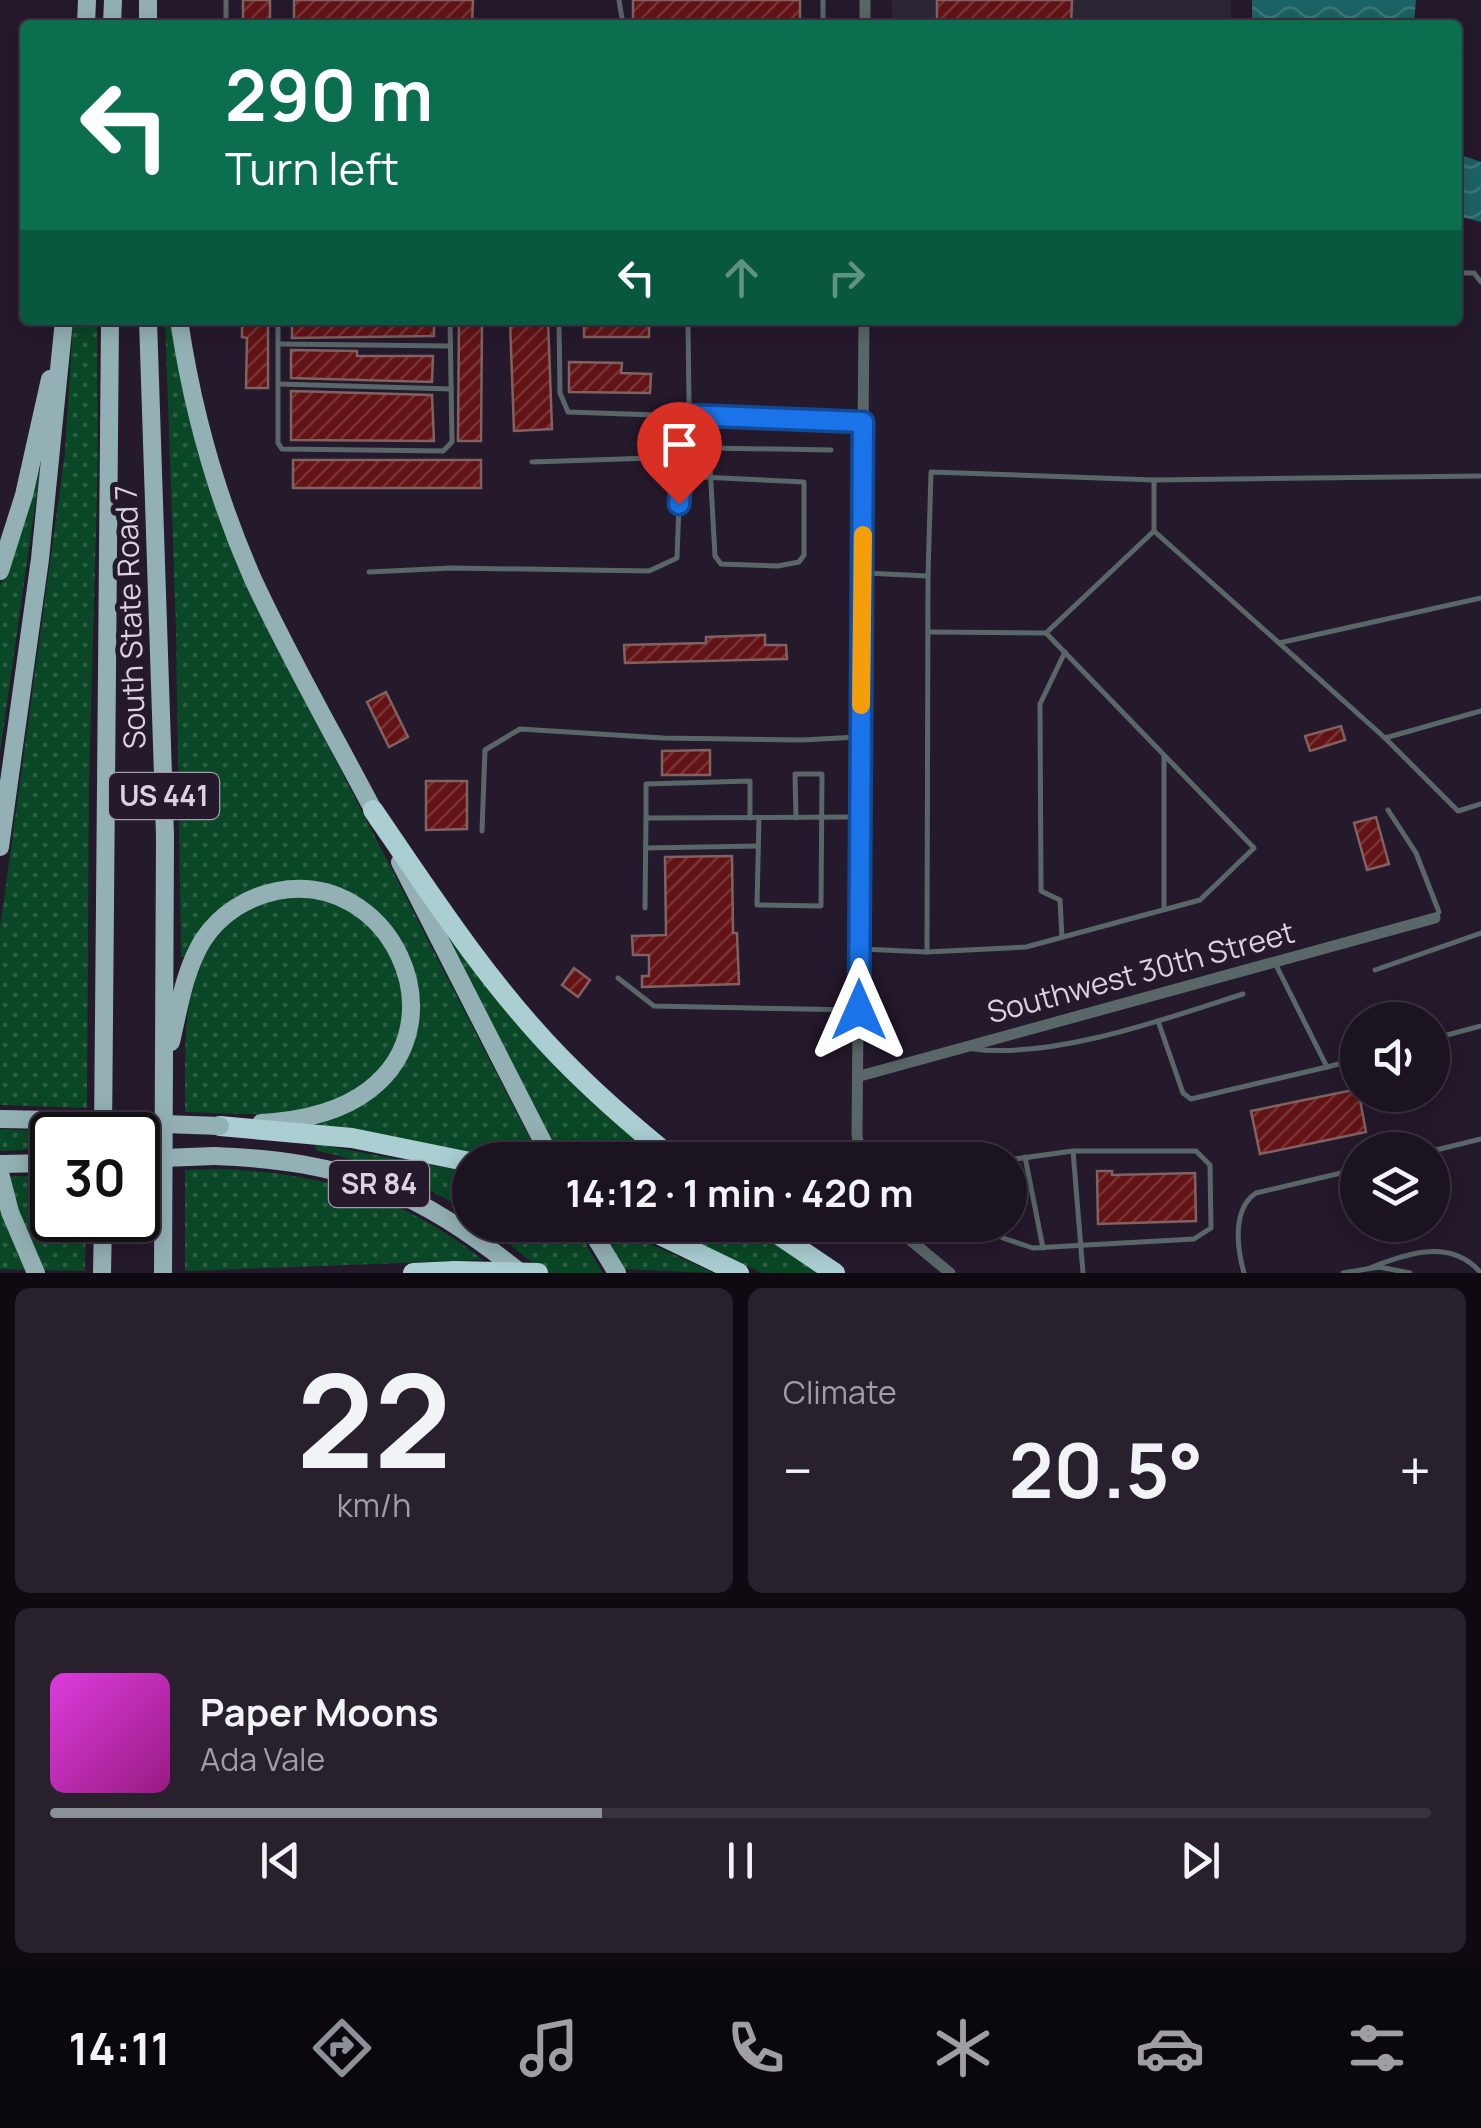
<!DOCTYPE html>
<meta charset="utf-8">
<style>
:root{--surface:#1c1321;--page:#29202e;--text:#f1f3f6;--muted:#a09ea5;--line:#3a323f;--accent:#8c9099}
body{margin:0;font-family:Manrope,sans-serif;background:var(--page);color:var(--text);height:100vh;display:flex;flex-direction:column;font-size:38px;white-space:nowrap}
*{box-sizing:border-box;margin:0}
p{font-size:32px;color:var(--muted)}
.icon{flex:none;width:55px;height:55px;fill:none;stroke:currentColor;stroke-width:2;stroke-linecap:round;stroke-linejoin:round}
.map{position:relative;height:1273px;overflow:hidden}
.panel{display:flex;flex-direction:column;gap:15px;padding:15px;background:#0f0a12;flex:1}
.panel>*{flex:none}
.guide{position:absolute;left:20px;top:20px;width:1442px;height:305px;border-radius:10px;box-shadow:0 5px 25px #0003,0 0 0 2px var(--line);background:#0b6e4f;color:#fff;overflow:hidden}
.tools{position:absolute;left:1340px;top:1002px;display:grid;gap:20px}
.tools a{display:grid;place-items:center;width:110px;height:110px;border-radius:50%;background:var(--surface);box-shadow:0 5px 25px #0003,0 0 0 2px var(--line);font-size:50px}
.speed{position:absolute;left:30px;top:1112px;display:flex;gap:20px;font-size:50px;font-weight:700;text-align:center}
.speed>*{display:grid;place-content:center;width:130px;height:130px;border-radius:50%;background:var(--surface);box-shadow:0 5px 25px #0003,0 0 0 2px var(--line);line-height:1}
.speed .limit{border:5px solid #111;border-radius:15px;background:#fff;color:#111}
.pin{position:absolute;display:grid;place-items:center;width:85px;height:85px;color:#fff;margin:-102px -42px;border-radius:50% 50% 50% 0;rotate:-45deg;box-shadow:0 0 10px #0007}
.pin .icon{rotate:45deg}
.me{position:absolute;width:110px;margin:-55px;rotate:0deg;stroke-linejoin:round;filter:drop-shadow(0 0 8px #0008)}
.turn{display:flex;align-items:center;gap:35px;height:210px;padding:0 40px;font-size:45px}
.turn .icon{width:130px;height:130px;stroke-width:2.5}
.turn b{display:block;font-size:70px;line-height:85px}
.lanes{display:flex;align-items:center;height:95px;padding:0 40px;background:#0003;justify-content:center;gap:50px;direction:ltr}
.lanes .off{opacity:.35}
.big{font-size:75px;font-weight:700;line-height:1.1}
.panel .card{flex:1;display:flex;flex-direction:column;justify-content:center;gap:15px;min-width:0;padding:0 35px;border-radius:15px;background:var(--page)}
.panel .dial{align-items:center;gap:0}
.dial b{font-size:130px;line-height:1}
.song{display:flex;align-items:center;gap:30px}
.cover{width:120px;height:120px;border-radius:15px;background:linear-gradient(135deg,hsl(300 70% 55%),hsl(310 70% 35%))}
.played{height:10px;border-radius:5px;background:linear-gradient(90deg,var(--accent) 40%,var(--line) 40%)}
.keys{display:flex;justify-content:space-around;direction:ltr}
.heat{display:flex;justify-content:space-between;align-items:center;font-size:55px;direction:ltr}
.panel .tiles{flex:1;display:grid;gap:15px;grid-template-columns:1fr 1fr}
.card:last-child{grid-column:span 2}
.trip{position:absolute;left:452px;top:1142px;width:575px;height:100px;border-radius:50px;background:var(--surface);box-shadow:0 5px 25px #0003,0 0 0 2px var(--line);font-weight:700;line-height:100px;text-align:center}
.tab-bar{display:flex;height:160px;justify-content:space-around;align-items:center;background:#0b080d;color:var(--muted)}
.tab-bar .icon{width:70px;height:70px}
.tab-bar .current{color:var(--accent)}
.tab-bar b{font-size:45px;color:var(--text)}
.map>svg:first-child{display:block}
.commercial{fill:#2d2635}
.grass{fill:url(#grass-dots)}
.water{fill:url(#water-waves)}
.building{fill:url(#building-hatch);stroke:#806260;stroke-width:2.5}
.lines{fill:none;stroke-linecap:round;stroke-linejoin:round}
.service{stroke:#596769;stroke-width:5}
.minor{stroke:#596769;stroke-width:11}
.primary{stroke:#93b1b4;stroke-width:18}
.motorway{stroke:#aaced2;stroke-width:20}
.primary-bridge{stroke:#93b1b4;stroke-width:18}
.motorway-bridge{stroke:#aaced2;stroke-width:20}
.route-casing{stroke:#114b97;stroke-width:25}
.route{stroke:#1a73e8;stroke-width:18}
.slow{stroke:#f59e0b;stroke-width:18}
.labels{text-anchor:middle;stroke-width:10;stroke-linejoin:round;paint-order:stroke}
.shield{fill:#25192c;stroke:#a49aa9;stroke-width:2.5}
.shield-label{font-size:28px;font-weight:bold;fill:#dad2df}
.street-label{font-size:30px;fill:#dad2df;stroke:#25192c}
</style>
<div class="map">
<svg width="1481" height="1273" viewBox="0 0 1481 1273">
<defs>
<pattern id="grass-dots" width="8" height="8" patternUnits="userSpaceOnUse" patternTransform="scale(2.5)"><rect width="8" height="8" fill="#0a4726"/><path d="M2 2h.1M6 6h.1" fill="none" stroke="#2d6145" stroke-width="1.8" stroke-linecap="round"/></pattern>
<pattern id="water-waves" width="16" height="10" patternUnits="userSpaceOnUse" patternTransform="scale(2.5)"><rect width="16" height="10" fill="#1c6365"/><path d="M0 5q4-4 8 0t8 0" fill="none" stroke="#3c787b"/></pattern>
<pattern id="building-hatch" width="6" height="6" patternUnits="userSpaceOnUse" patternTransform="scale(2.5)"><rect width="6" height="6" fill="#631315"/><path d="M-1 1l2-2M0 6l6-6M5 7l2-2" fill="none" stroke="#793437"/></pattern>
</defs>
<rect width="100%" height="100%" fill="#25192c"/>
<rect class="commercial" x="892" y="0" width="339" height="25"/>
<g class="grass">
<polygon points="73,320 97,320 98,456 89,782 87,1108 0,1105 0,929 65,452"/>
<path d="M 165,320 L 172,320 L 257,607 L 541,1160 L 490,1160 L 397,1138 L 318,1128 L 318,1122 C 355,1112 373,1093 399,1066 L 406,952 L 396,932 L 379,912 L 361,901 L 273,887 L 191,947 L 184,958 L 181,957 L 176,627 Z"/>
<polygon points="36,469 40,470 0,753 0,586 17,538"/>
<path d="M 315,897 C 338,905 364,915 380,935 C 426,991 402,1072 337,1100 C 290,1120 235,1113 185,1112 C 186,1036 175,927 268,900 C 282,897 300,898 315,897 Z"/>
<polygon points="441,925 663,1160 561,1160"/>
<polygon points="0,1129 86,1133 86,1135 52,1135 52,1149 0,1151"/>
<path d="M 315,1144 L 470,1172 L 470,1214 C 424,1183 372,1162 317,1151 Z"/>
<path d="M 214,1169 C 315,1171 403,1196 483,1260 L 185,1271 L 185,1170 Z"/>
<polygon points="52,1175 52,1220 86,1220 85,1271 0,1269 0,1177"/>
<polygon points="486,1225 575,1225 603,1273 545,1273"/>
<polygon points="596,1225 609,1225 714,1273 621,1269"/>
<polygon points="655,1225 749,1225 821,1273 762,1273"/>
</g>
<g class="water">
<polygon points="1252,0 1416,0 1414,22 1411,25 1252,25"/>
<polygon points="1458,154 1481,162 1481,222 1458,216"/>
</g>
<g class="building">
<rect x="243" y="0" width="27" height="25"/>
<polygon points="294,0 473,0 472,25 294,25"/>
<rect x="633" y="0" width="167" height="25"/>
<polygon points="937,0 1072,0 1071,25 937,25"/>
<polygon points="242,320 268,320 268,388 246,388 247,338 242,337"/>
<polygon points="292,320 434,320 434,336 292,338"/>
<polygon points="459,320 482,320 481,441 458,441"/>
<polygon points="510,320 548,320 552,429 514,431"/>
<rect x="584" y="320" width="65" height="17"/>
<polygon points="291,350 357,351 357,356 433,356 432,382 291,378"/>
<polygon points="569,362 622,363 621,373 651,374 650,393 569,392"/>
<polygon points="291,391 432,395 434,441 291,440"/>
<rect x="293" y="460" width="188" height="28"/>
<polygon points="765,635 765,645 786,645 787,659 625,663 624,645 706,643 706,637"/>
<polygon points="386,692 408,737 389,747 367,702"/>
<polygon points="1341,726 1345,740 1310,751 1305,736"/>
<polygon points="710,750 710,775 662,775 662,751"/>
<polygon points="426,781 467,781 467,829 426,830"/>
<polygon points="1376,817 1389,864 1367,870 1354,823"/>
<polygon points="732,856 733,933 737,933 739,984 642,987 642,976 649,976 649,955 633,955 632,936 666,935 665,857"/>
<polygon points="574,968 590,980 578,997 562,985"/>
<polygon points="1358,1089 1366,1132 1260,1154 1251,1111"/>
<polygon points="1097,1171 1112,1171 1112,1175 1195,1173 1196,1221 1098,1224"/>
</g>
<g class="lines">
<g class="service">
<polyline points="619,0 623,25"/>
<polyline points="226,25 226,0"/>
<polyline points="823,25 823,0"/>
<polyline points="1458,273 1474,273 1481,282"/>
<polyline points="278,320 278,443 282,449 443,451 452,442 450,320"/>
<polyline points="559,320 560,393 568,412 860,422"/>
<polyline points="279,344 450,346"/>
<polyline points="279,384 451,389"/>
<polyline points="532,462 682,457"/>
<polyline points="680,476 804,482 804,555 799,562 778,566 721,564 715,556 709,448 831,450"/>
<polyline points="1154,480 1154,531"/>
<polyline points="369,572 452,568 649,571 677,558 680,476 689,404 688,320"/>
<polyline points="928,576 931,472 1154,480 1481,476"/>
<polyline points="1046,633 1154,531 1385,738 1458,811 1481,804"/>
<polyline points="1279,643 1481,598"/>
<polyline points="1385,738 1481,711"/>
<polyline points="1388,810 1416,853 1439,912 1437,915"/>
<polyline points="646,818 646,784 750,781 750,818"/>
<polyline points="759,818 757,905 821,906 822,774 795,774 796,818"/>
<polyline points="482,831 485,750 520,729 663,738 802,740 858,737"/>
<polyline points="646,848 758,846"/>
<polyline points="645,908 646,818 857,817"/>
<polyline points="1164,909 1164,757"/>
<polyline points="1062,937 1060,900 1041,891 1040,704 1065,652"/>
<polyline points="862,949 927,952 928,576 865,573"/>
<polyline points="927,952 1026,947 1200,900 1254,848 1046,633 929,632"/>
<polyline points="1276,965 1327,1067 1358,1059"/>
<polyline points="1375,970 1481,933"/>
<polyline points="618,978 654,1006 856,1010"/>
<polyline points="1158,1021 1183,1093 1191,1099 1327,1067"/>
<polyline points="1432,1039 1481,1026"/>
<path d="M 973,1049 C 1055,1059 1165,1019 1243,994"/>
<polyline points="1432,1151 1481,1139"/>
<polyline points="1025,1157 1043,1248"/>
<polyline points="1008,1160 1073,1151"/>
<polyline points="986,1225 1003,1238 1033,1248 1194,1239 1211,1228 1210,1165 1196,1151 1073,1151 1083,1273"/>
<path d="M 1370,1268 C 1407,1253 1451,1238 1481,1273"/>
<path d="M 1244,1273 C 1237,1248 1232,1209 1256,1193 L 1358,1169"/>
<polyline points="1343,1273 1379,1267 1410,1273"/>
</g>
<g class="minor">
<polyline points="865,0 865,25"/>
<polyline points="860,1076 1435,918"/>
<polyline points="861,1160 857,1135 864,320"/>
<polyline points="892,1225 950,1273"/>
</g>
<g class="primary">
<polyline points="86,25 87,0"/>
<polyline points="112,25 113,0"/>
<polyline points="148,25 148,0"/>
<polyline points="148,320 165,836 163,1273"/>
<path d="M 179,320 C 192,408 216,495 252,577 C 290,660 337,740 379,821"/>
<polyline points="0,571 24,495 50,379"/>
<polyline points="0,847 40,559 64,320"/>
<polyline points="400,862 552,1160"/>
<path d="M 171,1042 C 179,1008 184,971 203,940 C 220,914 247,897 277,891 C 389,869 461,1020 369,1090 C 339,1113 298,1121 261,1123"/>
<polyline points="0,1119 54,1120"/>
<polyline points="103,1135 110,320"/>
<path d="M 214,1156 C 348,1161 417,1190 521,1273"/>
<polyline points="0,1164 52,1163"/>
<polyline points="0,1173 10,1212 36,1273"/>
<polyline points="588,1225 617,1273"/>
<polyline points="102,1273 103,1220"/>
</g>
<g class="motorway">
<path d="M 373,810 C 431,895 488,983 560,1057 C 596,1094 635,1128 675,1160"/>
<polyline points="220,1126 352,1138 470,1162"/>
<polyline points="639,1225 739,1273"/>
<polyline points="764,1225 835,1273"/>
<polyline points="413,1273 455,1271"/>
</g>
<g class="primary-bridge">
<polyline points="54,1120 220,1126"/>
<polyline points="138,1159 214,1156"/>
</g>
<polyline class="motorway-bridge" points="455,1271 538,1273"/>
</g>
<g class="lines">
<defs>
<polyline id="route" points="679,504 686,415 863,422 859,1010"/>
</defs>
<use href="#route" class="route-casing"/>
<use href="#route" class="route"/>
<polyline class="slow" points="861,705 863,535"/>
</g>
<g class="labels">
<g class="shield">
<rect x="109" y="773" width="110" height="46" rx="8"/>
<rect x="329" y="1161" width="100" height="46" rx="8"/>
</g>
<g class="shield-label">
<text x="164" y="806">US 441</text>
<text x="379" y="1194">SR 84</text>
</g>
<g class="street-label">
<text transform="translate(131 617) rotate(-92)" y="10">South State Road 7</text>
<text transform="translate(1141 973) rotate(-15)" y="10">Southwest 30th Street</text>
</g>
</g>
</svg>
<div class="tools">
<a><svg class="icon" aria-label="sound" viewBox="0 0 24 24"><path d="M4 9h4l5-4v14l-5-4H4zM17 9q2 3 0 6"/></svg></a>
<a><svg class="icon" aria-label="layers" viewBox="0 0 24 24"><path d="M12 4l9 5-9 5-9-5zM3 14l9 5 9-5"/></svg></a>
</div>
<div class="speed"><div class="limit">30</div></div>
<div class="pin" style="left:679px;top:504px;background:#d93025"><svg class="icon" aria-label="arrive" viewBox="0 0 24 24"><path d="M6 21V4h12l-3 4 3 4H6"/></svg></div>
<svg class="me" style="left:859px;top:1010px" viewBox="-20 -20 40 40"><path d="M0-17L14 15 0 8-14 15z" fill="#1a73e8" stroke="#fff" stroke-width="4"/></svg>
<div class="trip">14:12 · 1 min · 420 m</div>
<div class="guide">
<div class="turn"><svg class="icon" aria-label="left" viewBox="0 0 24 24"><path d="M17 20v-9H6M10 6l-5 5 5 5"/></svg><div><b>290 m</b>Turn left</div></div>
<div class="lanes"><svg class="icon" aria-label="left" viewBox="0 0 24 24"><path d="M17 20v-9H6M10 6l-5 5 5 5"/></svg><svg class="icon off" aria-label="ahead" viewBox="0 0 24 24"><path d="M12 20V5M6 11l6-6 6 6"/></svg><svg class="icon off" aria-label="right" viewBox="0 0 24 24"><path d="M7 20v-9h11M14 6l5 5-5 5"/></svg></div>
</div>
</div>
<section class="panel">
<div class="tiles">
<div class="card dial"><b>22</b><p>km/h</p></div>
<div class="card"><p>Climate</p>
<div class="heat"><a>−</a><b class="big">20.5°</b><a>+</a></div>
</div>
<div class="card">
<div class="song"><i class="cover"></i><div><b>Paper Moons</b><p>Ada Vale</p></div></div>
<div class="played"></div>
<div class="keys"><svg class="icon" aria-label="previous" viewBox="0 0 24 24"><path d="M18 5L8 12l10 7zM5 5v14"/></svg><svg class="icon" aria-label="pause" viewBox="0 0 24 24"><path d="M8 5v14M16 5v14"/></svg><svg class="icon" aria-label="next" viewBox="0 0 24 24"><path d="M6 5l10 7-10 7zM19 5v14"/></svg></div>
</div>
</div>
</section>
<nav class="tab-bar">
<b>14:11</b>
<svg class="icon current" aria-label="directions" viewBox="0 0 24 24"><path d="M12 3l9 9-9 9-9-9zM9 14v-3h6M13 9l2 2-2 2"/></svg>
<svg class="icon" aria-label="music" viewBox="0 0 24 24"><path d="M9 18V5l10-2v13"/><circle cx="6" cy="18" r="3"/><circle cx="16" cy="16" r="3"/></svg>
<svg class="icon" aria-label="phone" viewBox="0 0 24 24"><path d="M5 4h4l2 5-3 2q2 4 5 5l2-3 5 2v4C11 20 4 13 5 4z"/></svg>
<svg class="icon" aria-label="climate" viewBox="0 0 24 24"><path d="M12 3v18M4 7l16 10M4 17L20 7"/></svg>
<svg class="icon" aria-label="car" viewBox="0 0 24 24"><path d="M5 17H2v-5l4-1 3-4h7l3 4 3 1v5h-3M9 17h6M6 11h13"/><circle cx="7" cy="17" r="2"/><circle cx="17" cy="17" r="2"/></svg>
<svg class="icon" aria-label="filters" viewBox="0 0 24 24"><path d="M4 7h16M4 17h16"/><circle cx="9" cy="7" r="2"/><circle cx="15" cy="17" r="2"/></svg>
</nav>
